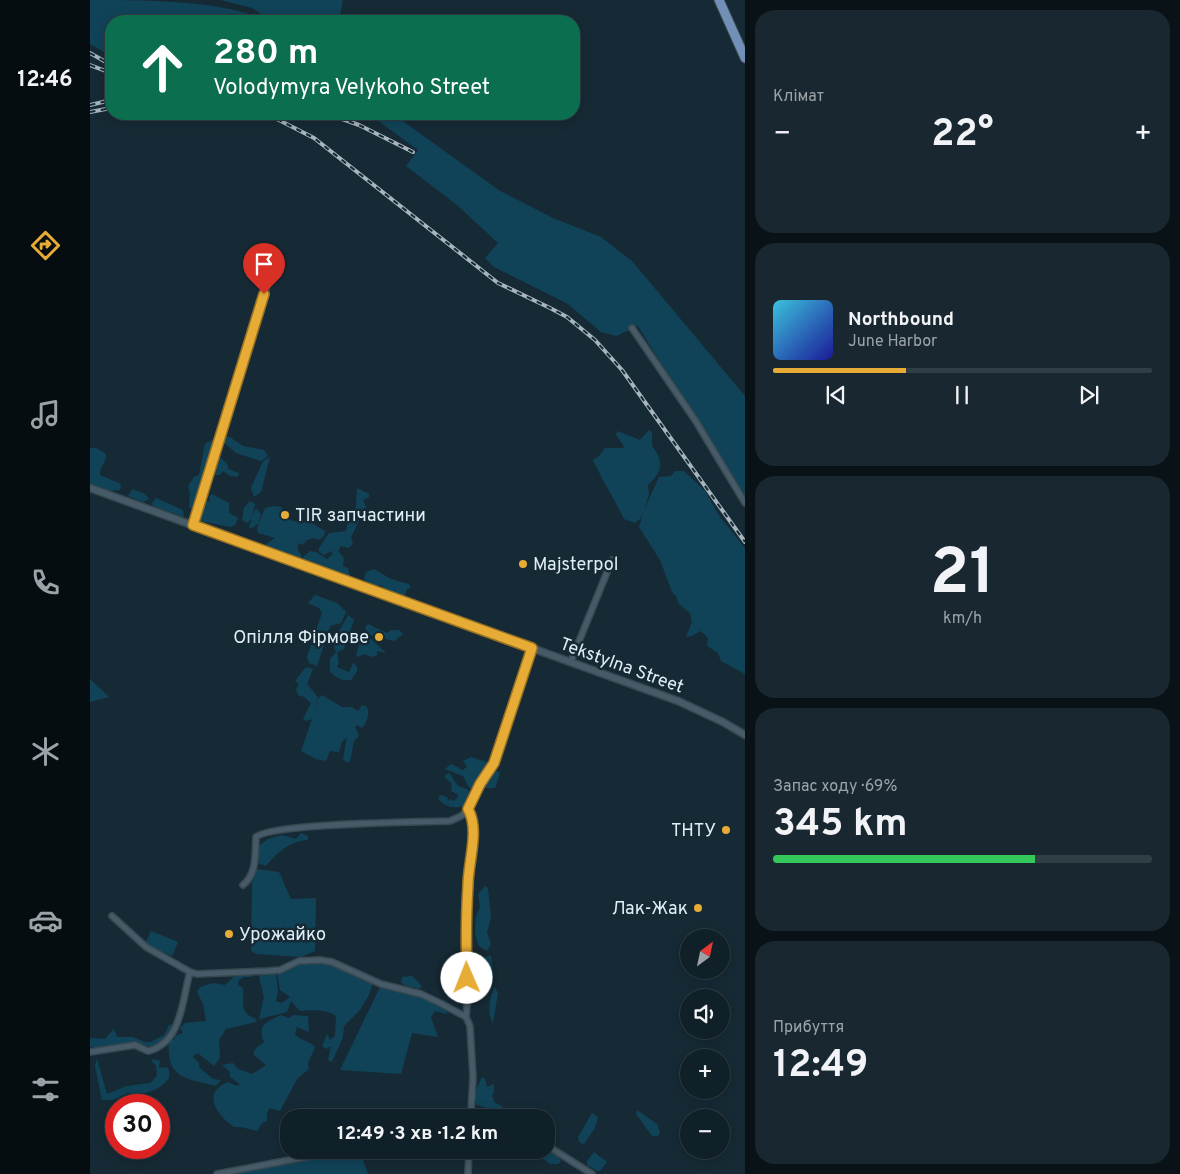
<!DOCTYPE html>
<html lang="uk">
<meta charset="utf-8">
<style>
:root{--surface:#102028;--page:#192830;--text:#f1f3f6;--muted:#9ca3a8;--line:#303e45;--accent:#e7ac36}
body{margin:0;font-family:Overpass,sans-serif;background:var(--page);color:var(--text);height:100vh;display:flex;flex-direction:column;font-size:19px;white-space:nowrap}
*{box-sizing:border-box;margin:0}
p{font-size:16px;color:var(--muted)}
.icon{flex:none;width:28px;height:28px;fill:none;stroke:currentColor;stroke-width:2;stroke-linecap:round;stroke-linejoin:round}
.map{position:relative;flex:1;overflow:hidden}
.panel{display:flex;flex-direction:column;gap:10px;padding:10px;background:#091216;width:435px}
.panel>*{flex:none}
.top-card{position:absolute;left:15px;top:15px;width:475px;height:105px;border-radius:20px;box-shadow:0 2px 12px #0003,0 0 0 1px var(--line);background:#0b6e4f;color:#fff;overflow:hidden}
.needle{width:32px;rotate:33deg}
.buttons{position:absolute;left:590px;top:929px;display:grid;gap:10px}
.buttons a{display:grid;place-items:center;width:50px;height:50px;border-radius:50%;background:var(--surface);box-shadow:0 2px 12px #0003,0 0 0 1px var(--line);font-size:25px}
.speed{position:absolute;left:15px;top:1094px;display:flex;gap:10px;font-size:25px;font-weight:700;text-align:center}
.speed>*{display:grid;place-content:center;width:65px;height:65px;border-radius:50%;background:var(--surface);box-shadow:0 2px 12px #0003,0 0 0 1px var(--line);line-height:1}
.speed .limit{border:8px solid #d22;background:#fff;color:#111}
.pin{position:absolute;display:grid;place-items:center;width:42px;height:42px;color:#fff;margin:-51px -21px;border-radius:50% 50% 50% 0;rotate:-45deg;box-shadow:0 0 5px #0007}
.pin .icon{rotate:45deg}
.me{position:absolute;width:55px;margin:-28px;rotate:359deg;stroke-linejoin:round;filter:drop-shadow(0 0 4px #0008)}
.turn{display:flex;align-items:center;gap:18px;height:105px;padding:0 25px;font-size:22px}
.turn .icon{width:65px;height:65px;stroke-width:2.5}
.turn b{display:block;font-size:35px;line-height:42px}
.big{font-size:38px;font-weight:700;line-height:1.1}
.panel .widget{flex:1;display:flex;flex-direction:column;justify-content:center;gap:8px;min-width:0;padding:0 18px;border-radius:20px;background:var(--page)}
.panel .dial{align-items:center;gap:0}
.dial b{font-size:65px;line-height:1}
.song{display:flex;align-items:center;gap:15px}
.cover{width:60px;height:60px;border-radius:8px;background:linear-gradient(135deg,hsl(190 70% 55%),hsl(240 70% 35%))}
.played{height:5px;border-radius:2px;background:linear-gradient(90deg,var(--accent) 35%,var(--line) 35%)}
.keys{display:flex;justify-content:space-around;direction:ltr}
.heat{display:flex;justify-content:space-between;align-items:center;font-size:28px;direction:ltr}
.charge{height:8px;border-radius:4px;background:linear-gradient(90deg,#34c759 69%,var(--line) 0)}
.trip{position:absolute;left:190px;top:1109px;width:275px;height:50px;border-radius:20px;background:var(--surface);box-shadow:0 2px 12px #0003,0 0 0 1px var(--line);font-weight:700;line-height:50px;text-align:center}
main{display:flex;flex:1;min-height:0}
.dock{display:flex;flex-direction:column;width:90px;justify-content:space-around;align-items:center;background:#060d10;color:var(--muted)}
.dock .icon{width:35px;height:35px}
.dock .on{color:var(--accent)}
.dock b{font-size:22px;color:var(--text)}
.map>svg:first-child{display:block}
.green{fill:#114358}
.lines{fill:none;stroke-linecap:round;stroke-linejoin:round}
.minor-casing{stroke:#374850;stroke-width:8}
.tertiary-casing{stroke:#374850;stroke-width:9}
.primary-casing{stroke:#374850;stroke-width:11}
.minor{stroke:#465b67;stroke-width:5}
.tertiary{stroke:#465b67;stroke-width:6}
.primary{stroke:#728fb7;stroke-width:9}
.rail-casing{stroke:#a7b5be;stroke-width:4}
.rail{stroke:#162a35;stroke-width:2;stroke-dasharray:5.5;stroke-linecap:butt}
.route-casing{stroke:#967023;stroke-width:12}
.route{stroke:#e7ac36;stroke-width:9}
.poi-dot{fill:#e7ac36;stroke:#162a35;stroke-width:2}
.labels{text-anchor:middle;stroke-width:5;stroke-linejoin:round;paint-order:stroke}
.poi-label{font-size:18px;fill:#e2eef5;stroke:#162a35;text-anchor:start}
.street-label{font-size:18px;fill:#e2eef5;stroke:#162a35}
</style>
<main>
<nav class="dock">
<b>12:46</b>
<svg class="icon on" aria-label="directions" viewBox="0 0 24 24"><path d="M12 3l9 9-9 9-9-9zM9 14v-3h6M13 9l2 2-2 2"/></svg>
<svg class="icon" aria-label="music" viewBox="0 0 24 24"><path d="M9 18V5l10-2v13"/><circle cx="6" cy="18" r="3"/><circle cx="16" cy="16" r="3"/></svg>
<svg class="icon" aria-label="phone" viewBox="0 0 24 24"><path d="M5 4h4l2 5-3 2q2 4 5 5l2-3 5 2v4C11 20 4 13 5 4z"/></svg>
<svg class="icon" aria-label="climate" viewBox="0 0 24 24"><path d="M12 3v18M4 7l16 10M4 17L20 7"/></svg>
<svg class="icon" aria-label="car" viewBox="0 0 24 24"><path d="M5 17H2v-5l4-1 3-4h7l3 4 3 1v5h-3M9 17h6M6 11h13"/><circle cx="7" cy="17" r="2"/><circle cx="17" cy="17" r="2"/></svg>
<svg class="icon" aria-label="filters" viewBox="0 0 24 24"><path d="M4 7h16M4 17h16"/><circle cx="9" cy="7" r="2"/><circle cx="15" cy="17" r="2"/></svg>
</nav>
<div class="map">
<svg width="655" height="1174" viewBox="0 0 655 1174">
<rect width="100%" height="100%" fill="#162a35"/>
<g class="green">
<path d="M 0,0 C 50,0 137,0 176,21 L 21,21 L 21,56 L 0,44 Z"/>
<polygon points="131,0 253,0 249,21 183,21 162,8"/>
<polygon points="274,114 303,114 410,191 463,218 511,237 542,261 655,396 655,500 548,326 526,336 511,332 478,304 404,267 395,258 408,243 367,205 316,166 328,150 287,120"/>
<path d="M 559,430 L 562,432 L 562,446 C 575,462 572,472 558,485 L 559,494 L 554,510 L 569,477 L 581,476 L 585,471 L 594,471 L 615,491 L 630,517 L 655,548 L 655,674 L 631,661 L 628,653 L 617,646 L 618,638 L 611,631 L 602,636 L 596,637 L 602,622 L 600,613 L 589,604 L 586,596 L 582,592 L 570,560 L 549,527 L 554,511 L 551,518 L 545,523 L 534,519 C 524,498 512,480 503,460 L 509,456 L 515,448 L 533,448 L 534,446 L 526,435 L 527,431 L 550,440 Z"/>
<polygon points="134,436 140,437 153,446 174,450 178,456 171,461 146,453 132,441"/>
<path d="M 122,440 C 126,450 124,460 117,468 L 118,477 L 104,511 L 99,507 L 100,493 L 98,486 L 104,477 L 109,475 L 115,444 Z"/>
<path d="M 0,448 L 6,448 L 16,454 C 17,463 9,466 10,475 L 31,484 L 30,490 L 18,491 L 0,484 Z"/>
<polygon points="128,455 138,465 138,469 149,473 148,477 140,476 133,471 130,475 125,475 127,467 124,463"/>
<polygon points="180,457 171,492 164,497 161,488 173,461"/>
<path d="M 267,488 L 279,494 L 279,497 L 273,500 L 276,507 C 270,517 266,527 261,538 L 263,544 L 258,548 L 251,546 L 248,551 L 254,558 L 253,566 L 258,568 L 260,576 L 214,561 L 213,557 L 220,551 L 226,552 L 237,559 L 243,554 L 241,551 L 234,555 L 229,552 L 229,548 L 239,533 L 256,531 L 260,513 L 266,507 Z"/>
<polygon points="42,489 55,494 59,499 53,502 38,496"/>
<polygon points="122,494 139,503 139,513 148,518 145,525 140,527 110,521 109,512 114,500 120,502 119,497"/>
<polygon points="66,498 93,510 94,517 63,506 62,503"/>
<polygon points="160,501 165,504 162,516 166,508 171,514 169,523 161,529 159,527 162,519 157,523 152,520 154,508"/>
<path d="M 183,506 L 192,507 L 191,518 L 212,523 L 218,521 L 235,531 L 234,536 L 229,540 L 224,538 L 217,540 L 213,545 L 208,543 L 208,551 L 212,556 L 210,560 L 205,560 L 198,556 L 197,552 C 189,555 180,552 176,544 L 185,538 L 168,533 L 167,528 L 175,508 Z"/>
<polygon points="284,569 301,579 319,584 321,588 317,589 315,596 296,590 291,585 287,587 277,583 274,579 276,572"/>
<polygon points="225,595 247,603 256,612 251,623 240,626 227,666 219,663 217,657 232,613 229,608 218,603"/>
<path d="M 258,615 L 264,620 L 254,649 L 247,652 L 249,662 L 247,667 L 259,672 L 263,663 L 267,667 L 267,671 L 261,680 C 252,681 247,678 240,672 L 240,659 L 246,652 C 240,640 254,625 258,615 Z"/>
<polygon points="278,624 297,633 301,630 309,630 313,634 304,641 280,635 276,632 275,627"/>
<polygon points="280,638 296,653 287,651 287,655 283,657 274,654 268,657 266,655 271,639"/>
<path d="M 216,667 L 223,669 L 217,684 L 228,697 L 224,711 L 228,699 L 232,695 L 252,707 L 262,707 L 268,711 L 272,705 L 277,707 C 280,714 277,722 272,728 L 267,725 L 265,727 L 269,736 L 264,741 L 260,762 L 256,762 L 253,759 L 257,737 L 252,742 L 249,752 L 240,751 L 236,761 L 226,759 L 211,751 L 222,719 L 216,721 L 213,719 L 221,703 L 214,697 L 208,695 L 206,689 L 209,684 L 205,681 Z"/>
<polygon points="0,679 19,697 0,702"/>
<polygon points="381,757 397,762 391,778 380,789 373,776 355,769 361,764 373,770 377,767 373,761"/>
<polygon points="404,769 410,773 405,788 393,788 392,785"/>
<path d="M 359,773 L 368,786 L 377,789 L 380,792 L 377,797 L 379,804 C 369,809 355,809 348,798 L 351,795 L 357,797 L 358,801 L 360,799 L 364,801 L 368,797 L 367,794 L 361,791 L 362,784 L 354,776 Z"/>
<path d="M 211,833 L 218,836 L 218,840 C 200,841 187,852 176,866 L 168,863 L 166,848 L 178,839 L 192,835 L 206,839 Z"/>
<polygon points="166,869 189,872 201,899 226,898 225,951 211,957 167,954 161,951 162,883"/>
<polygon points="395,886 398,888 401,917 397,933 401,944 397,951 389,946 385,934 386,916 390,907 388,894"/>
<polygon points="61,931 88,942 82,956 55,944"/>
<polygon points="401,955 404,974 401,985 398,987 395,986 393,981 397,975 393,968 395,957"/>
<path d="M 212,961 L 224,964 L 247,963 L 280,976 L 283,983 L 279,995 L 270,1010 L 254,1026 L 253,1037 L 242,1062 L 238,1060 L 241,1046 L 236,1049 L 232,1046 L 237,1034 L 240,1040 L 245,1036 L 246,1016 C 236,1009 221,1010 210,1011 L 201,1001 L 197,1012 L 169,1019 L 174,997 L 169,977 L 174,972 L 182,971 L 186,974 L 188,991 L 186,1001 L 192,1003 L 200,997 L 190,990 L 187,972 L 206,966 Z"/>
<path d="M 147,974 L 164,975 L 161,977 L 154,977 L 149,980 L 148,985 L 153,988 C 155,997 149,1010 160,1016 C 162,1018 165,1018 167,1020 L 166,1022 L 136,1029 L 129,1040 L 130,1058 L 124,1066 L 109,1054 L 105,1054 L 103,1057 L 109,1063 L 109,1067 L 123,1079 L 131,1080 L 126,1086 C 94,1078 76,1079 79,1039 L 84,1040 L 85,1036 L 93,1033 L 90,1028 L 95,1023 L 116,1021 L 113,1004 L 107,992 L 110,987 L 123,983 L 135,985 Z"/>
<polygon points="322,976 332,986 329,989 314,985 311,982 312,977"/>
<polygon points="290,987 339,999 356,1010 357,1014 345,1011 341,1017 348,1037 322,1033 311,1074 250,1070"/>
<path d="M 405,987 L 408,993 L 403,1023 C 397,1015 399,995 405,987 Z"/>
<path d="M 191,1015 L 199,1018 L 204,1015 L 218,1016 L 219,1032 L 207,1027 L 205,1034 C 210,1041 219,1040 225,1047 L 218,1063 L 219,1069 L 207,1079 L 190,1111 L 180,1108 L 177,1113 L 177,1121 L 172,1123 L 167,1131 L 151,1127 L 144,1127 C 128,1116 110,1093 138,1082 L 147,1086 L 150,1084 L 140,1077 L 140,1072 L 132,1065 L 143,1063 L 148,1069 L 162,1074 L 176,1065 L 163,1054 L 166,1048 L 174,1042 C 166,1024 179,1021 191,1015 Z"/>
<polygon points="83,1024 85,1028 72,1044 64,1047 42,1042 9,1048 0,1047 0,1038 15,1039 24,1029 27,1037 43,1037 55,1042 61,1042 74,1035 79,1025"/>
<path d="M 7,1059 L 17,1094 L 37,1086 L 60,1083 L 67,1076 L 66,1065 L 61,1061 L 63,1059 L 70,1061 L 69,1068 L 77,1067 L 79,1070 L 79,1078 C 71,1090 51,1097 38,1093 L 23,1100 L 12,1100 L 5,1066 Z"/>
<path d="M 392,1077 L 395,1079 L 397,1087 L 404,1084 L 404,1092 L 402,1096 L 405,1103 L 412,1106 L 413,1110 L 410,1112 L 387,1105 C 381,1094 388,1088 392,1077 Z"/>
<polygon points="547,1110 567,1124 570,1133 568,1136 562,1136 546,1114"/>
<polygon points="502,1113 508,1117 505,1128 494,1144 490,1143 488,1137"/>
<polygon points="261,1150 270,1151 278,1174 126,1174"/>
<polygon points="454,1150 469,1157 471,1161 468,1164 460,1164 452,1158 445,1160 440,1157 439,1153"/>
<polygon points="504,1152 517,1162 510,1171 507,1171 497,1165 497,1161"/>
</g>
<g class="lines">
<defs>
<g id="minor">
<polyline points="542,328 605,420 655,503"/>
<polyline points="103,525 186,258"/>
<polyline points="481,661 522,560"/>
<path d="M 153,885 C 167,874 165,854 166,837 C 181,823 331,822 360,821 L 371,816 L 379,809 L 390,784 L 405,763 L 442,647"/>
<polyline points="22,916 56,947 100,972"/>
<path d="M 376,1017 C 382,966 373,913 379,862 C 381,844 387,825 379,809"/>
<path d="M 0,1052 L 45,1045 L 58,1051 C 92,1043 92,1000 100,972 L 107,974 L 178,971 L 190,970 L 209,961 L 230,960 L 242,962 L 291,984 L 331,994 L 352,1004 L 376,1017 L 380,1026 L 383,1077 L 381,1112"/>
<polyline points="387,1116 394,1114 410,1118"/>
<polyline points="375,1118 379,1112 384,1112"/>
<polyline points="456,1145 502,1174"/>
<polyline points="127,1174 252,1150"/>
<polyline points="378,1174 379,1150"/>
</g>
<polyline id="tertiary" points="0,488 588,701 633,722 655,735"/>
<polyline id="primary" points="629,0 655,58"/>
</defs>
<use href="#minor" class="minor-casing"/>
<use href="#tertiary" class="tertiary-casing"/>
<use href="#primary" class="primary-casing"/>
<use href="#minor" class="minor"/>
<use href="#tertiary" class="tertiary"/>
<use href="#primary" class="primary"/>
<defs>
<g id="rail">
<polyline points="0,53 21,65"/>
<polyline points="0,65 21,73"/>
<polyline points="0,105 21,100"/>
<polyline points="0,112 21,108"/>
<polyline points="177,114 224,138 408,283 460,308 477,317 505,340 532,370 655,542"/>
<polyline points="238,114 269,125 323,152"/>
</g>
</defs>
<use href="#rail" class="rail-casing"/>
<use href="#rail" class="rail"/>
</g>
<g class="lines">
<defs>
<path id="route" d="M 174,294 L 103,525 L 442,648 L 404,763 L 390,784 L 378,809 C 390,830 378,862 378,885 C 376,916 376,947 377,978"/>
</defs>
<use href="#route" class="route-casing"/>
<use href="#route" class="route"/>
</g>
<g class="poi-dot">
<circle cx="195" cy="515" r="5"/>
<circle cx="433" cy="564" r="5"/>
<circle cx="289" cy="637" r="5"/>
<circle cx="636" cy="830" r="5"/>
<circle cx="608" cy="908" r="5"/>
<circle cx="139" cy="934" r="5"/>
</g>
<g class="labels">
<g class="poi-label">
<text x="205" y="521">TIR запчастини</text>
<text x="443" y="570">Majsterpol</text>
<text x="279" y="643" text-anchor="end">Опілля Фірмове</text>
<text x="626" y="836" text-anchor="end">ТНТУ</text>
<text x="598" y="914" text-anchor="end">Лак-Жак</text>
<text x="149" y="940">Урожайко</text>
</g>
<g class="street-label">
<text transform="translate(532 665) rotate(20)" y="6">Tekstylna Street</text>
</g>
</g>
</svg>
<div class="buttons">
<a><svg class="needle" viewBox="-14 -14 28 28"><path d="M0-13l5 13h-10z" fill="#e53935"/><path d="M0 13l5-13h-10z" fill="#9ca3a8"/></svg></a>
<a><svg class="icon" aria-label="sound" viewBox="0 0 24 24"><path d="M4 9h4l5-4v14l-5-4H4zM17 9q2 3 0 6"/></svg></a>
<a>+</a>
<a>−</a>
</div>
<div class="speed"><div class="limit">30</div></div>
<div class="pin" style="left:174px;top:294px;background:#d93025"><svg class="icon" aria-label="arrive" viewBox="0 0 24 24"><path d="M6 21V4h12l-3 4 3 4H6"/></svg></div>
<svg class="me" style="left:377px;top:978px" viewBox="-20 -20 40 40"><circle r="19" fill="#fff"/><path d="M0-13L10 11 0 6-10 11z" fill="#e7ac36"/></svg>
<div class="trip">12:49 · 3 хв · 1.2 km</div>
<div class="top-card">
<div class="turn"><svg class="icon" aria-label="ahead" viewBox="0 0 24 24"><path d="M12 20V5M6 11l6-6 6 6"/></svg><div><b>280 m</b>Volodymyra Velykoho Street</div></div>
</div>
</div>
<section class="panel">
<div class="widget"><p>Клімат</p>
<div class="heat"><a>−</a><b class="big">22°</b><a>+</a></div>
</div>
<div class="widget">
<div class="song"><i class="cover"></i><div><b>Northbound</b><p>June Harbor</p></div></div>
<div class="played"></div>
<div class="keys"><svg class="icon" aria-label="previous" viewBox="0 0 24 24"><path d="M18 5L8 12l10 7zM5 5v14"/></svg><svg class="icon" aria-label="pause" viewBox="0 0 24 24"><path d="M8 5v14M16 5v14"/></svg><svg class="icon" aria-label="next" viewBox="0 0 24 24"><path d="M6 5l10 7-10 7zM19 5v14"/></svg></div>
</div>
<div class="widget dial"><b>21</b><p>km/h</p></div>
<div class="widget"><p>Запас ходу · 69%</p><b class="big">345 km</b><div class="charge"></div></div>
<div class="widget"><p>Прибуття</p><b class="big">12:49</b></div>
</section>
</main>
